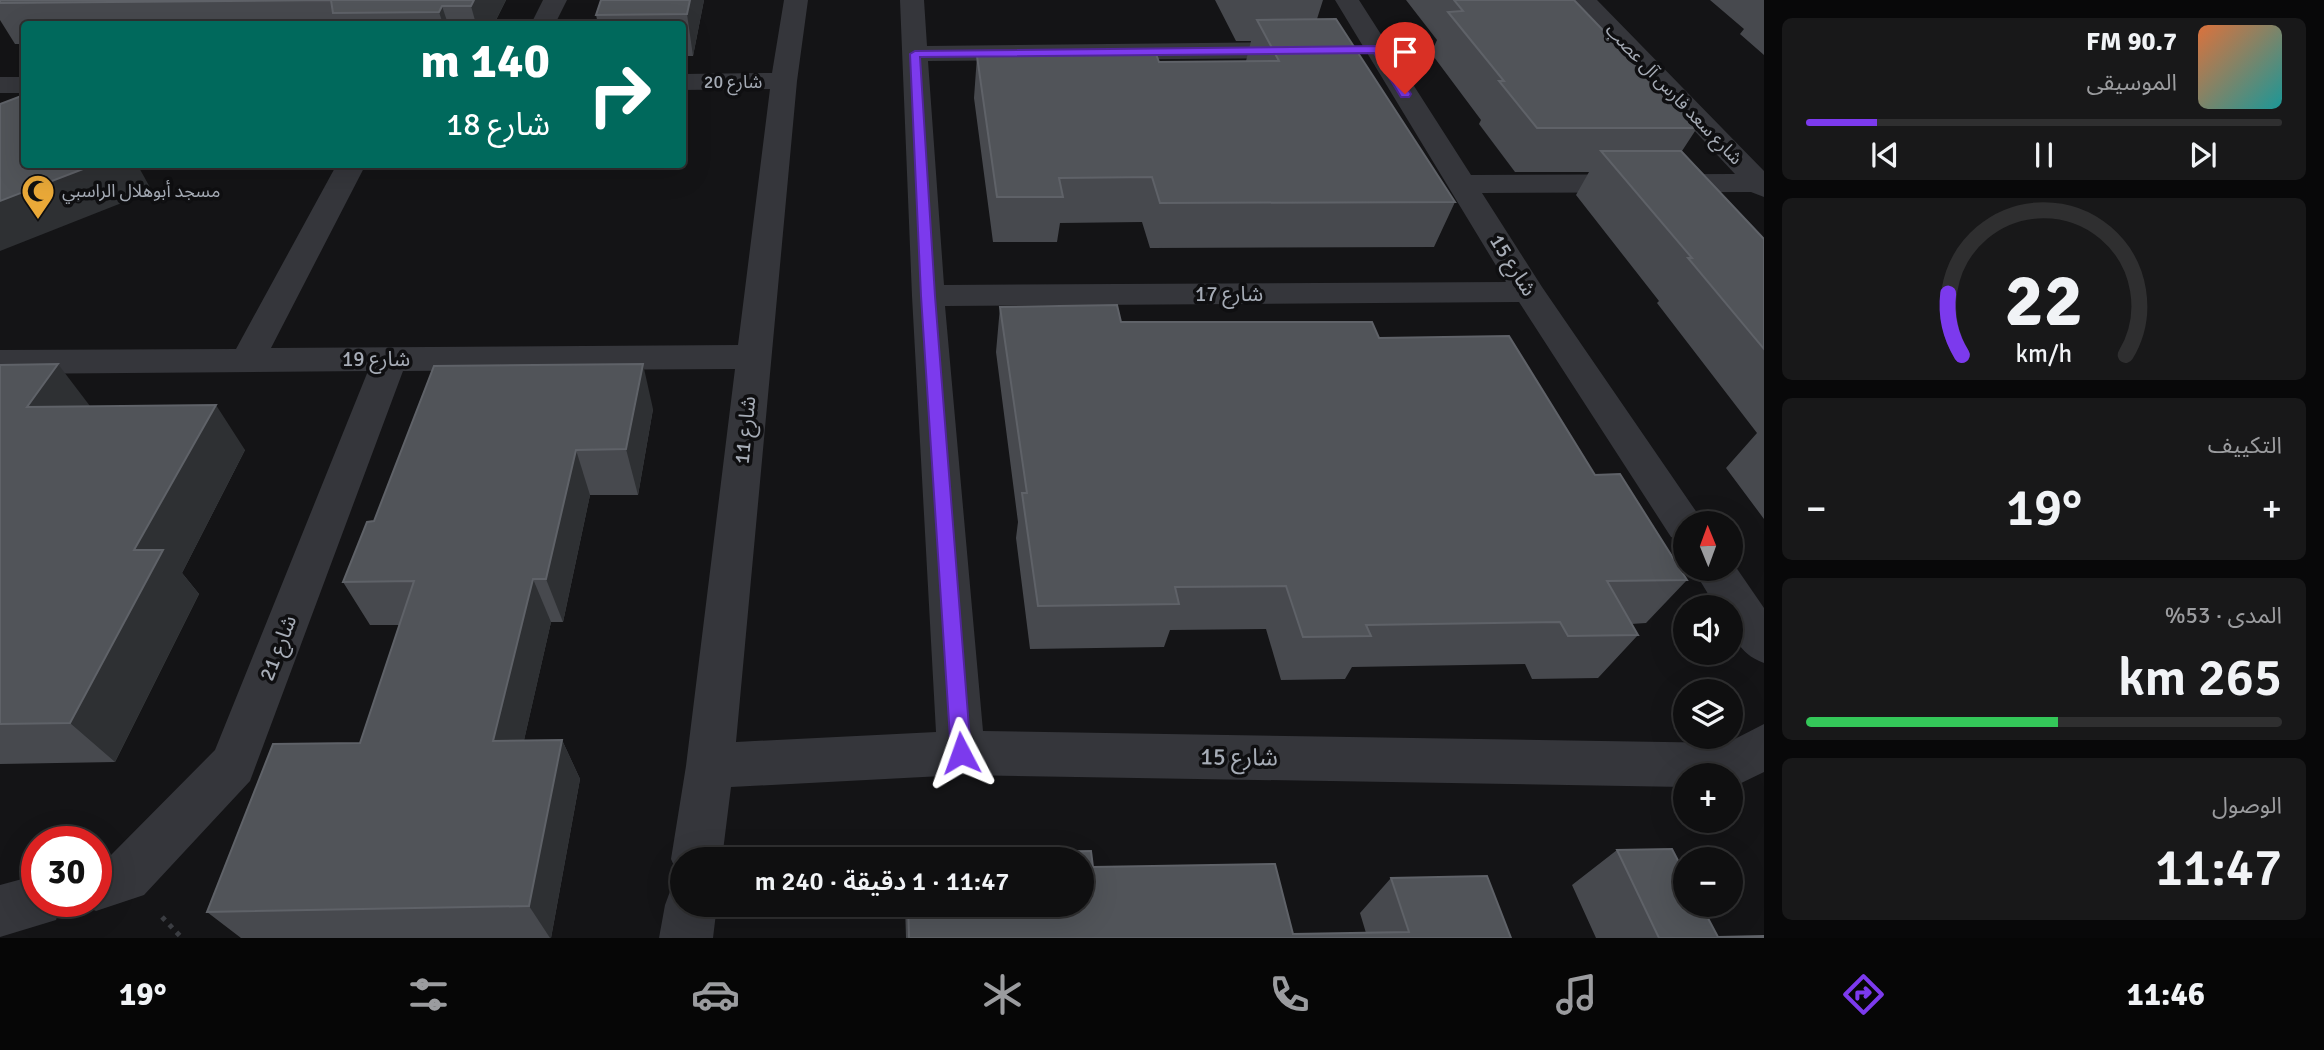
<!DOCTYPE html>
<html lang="ar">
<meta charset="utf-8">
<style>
:root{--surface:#0f0f10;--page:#181819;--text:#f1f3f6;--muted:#9b9c9f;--line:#2f2f30;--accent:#7c3aed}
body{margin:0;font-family:Signika,"Noto Sans Arabic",sans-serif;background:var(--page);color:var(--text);direction:rtl;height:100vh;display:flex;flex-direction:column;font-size:26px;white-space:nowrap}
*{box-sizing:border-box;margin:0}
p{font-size:23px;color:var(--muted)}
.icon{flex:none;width:38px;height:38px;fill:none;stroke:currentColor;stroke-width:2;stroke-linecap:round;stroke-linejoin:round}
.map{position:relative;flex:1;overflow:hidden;direction:ltr}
.drawer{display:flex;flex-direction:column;gap:18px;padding:18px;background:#080809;width:560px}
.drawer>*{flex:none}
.guide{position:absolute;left:21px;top:21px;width:665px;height:147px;border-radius:7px;box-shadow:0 7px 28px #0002,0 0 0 2px var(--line);direction:rtl;background:#00695c;color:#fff;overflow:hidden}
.needle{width:46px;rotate:359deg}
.tools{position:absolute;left:1673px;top:511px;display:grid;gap:14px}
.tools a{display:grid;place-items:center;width:70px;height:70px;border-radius:50%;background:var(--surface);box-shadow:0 7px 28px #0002,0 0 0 2px var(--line);font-size:35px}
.speed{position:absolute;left:21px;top:826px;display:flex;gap:14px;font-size:35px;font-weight:700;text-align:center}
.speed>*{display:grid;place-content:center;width:91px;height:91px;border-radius:50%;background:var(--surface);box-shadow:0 7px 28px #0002,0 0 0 2px var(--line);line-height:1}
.speed .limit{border:10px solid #d22;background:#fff;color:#111}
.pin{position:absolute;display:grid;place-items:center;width:60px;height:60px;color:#fff;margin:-72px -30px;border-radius:50% 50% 50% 0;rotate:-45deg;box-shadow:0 0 7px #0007}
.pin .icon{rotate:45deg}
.me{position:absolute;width:77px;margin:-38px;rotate:356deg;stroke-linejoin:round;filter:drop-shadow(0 0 5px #0008)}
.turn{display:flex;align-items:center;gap:24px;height:147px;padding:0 21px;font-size:32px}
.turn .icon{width:91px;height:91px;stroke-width:2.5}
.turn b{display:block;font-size:49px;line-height:60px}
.big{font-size:52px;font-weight:600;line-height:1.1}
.drawer .widget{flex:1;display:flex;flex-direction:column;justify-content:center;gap:10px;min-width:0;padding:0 24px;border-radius:10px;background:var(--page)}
.drawer .dial{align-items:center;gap:0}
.dial svg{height:182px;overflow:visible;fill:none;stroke:var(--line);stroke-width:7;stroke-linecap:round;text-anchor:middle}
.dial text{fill:var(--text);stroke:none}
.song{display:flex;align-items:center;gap:21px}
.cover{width:84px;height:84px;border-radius:10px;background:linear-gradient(135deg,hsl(20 70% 55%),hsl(180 70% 35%))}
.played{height:7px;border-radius:4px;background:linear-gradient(90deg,var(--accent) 15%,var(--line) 15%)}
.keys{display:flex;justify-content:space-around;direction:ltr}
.heat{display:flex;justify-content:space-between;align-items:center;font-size:38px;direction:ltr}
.charge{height:10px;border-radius:5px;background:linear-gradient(90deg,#34c759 53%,var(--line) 0)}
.trip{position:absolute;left:670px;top:847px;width:424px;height:70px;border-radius:35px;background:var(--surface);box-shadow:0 7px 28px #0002,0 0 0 2px var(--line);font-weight:600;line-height:70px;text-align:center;direction:rtl}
.tabs{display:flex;height:112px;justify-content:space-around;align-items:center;background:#060606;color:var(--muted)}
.tabs .icon{width:49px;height:49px}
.tabs .active{color:var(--accent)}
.tabs b{font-size:32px;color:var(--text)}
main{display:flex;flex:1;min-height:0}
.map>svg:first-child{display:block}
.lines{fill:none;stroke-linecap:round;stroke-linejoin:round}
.path{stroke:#3b3d42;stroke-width:5;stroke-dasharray:4.5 6;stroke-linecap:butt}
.minor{fill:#35363b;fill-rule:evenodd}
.wall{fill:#47494e}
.shaded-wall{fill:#2e3033}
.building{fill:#515459;stroke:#5f6268;stroke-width:2}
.route{fill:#7c3aed;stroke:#51269a;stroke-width:2}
.labels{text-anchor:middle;stroke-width:7;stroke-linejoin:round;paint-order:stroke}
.far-street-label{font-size:18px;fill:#a6acb6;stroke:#0f0f11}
.far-poi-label{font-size:18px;fill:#a6acb6;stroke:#0f0f11;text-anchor:start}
.street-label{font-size:21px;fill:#a6acb6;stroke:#0f0f11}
.near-street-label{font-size:24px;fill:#a6acb6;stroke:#0f0f11}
</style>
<main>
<section class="drawer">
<div class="widget">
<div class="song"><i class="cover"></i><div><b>90.7 FM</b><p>الموسيقى</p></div></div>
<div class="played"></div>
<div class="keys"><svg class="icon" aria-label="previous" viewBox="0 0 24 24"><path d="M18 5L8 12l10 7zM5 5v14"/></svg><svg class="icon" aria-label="pause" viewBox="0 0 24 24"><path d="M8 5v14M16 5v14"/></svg><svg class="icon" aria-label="next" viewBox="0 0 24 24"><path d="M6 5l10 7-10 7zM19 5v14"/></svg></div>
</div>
<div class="widget dial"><svg viewBox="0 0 100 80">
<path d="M14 69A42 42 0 1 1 86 69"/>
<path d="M14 69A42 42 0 0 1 8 42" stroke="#7c3aed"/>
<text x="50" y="56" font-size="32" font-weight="700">22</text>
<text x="50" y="72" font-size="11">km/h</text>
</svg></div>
<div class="widget"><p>التكييف</p>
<div class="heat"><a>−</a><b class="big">19°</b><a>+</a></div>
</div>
<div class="widget"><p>المدى · 53%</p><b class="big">265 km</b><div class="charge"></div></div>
<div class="widget"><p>الوصول</p><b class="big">11:47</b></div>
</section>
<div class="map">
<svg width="1764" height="938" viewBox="0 0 1764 938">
<rect width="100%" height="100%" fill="#141416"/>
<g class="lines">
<polyline class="path" points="162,917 182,938"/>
<g class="minor">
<polygon points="543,0 567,0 555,24 531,24"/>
<polygon points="784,0 808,0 797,81 736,742 936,732 912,296 900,0 924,0 927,46 1301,42 1310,45 1314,50 1310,55 1301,58 928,61 944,285 1506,282 1335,0 1359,0 1471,175 1735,174 1572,0 1597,0 1764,171 1764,197 1751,192 1482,193 1542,287 1704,523 1685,523 1685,542 1671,537 1519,302 945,306 983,731 1727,743 1764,724 1764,772 1733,787 1731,787 1731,775 1685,775 1685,787 961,775 731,787 722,859 682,859 682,878 679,877 671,859 686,766 735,369 403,371 250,781 144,895 96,911 78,903 77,901 96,901 96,859 111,855 215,750 368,371 0,374 0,350 236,349 337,164 366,164 271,348 738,345 770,89 682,90 682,74 772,73"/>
<rect x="0" y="77" width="24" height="16"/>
<path d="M 1731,560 L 1764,608 L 1764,663 C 1737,653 1731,634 1731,607 L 1716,607 L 1693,569 L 1731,569 Z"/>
<polygon points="37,875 37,901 63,901 56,920 0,937 0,885"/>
<polygon points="682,882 682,905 717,905 713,938 659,938 665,905 672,886"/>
</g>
</g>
<g class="wall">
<polygon points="0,0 506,0 494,24 24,24 24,44 15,44 0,20"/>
<polygon points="704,0 693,56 682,56 682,24 598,24 596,15"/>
<polygon points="1215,0 1323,0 1317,19 1455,202 1434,247 1150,248 1142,222 1060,223 1057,242 993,242 974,98 977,56 1159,62 1246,61 1251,41 1236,41"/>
<polygon points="1406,0 1574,0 1697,128 1682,151 1764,239 1764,519 1726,468 1757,433 1657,303 1659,301 1576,195 1589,172 1515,172 1479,124 1481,120 1431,53 1437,40"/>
<polygon points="1710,0 1764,0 1764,55 1740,34 1744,29"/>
<polygon points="1000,307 1121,322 1379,338 1595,475 1687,580 1646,623 1631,624 1638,635 1598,678 1532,679 1525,664 1352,667 1345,679 1281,680 1266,629 1170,630 1164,647 1030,649 1016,538 1018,522 996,352"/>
<polygon points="0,365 90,407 245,450 182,573 199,594 115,762 0,764"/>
<polygon points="653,409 638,495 590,495 563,622 551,622 524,740 562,740 580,779 551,938 241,938 207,912 360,743 400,625 370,625 343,582 374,521"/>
<polygon points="1617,850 1718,937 1764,938 1596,938 1572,885"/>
<polygon points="1093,867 1293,934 1366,933 1360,913 1391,878 1511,938 906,938 905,905 1082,905"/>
</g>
<g class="shaded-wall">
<polygon points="474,0 506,0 494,24 476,24 471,6"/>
<polygon points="690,0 704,0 693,56 687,14"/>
<polygon points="442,6 448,24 443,24 439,12"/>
<polygon points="96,164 137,164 152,191 0,251 0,201"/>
<polygon points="58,364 93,410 27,407"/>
<polygon points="643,364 653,409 638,495 626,449"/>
<polygon points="216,405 245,450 182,573 199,594 115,762 70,723 134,550"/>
<polygon points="576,450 590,495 563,622 546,579"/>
<polygon points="533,579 551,622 515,780 493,741"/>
<polygon points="562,740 580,779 551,938 550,938 529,906"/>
</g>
<g class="building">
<polygon points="0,0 474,0 471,6 442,6 439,12 333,13 331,0 0,3"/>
<polygon points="601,0 690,0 687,14 596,15"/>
<polygon points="1454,0 1574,0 1697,128 1537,128 1499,81 1504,81 1448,12 1463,11"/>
<polygon points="1336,19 1455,202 1160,203 1152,177 1059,178 1063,197 997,197 977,56 1156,54 1159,62 1279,61 1257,20"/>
<polygon points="24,95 24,164 96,164 0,201 0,104"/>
<polygon points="1601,151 1681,151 1764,239 1764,349 1688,258 1692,258"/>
<polygon points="1117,305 1121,322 1372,322 1379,338 1509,336 1595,475 1620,474 1687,580 1607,581 1638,635 1568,636 1560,622 1366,625 1371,636 1303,637 1286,586 1175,587 1179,604 1038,606 1022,493 1027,493 1000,307"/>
<polygon points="58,364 27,407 216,405 134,550 163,550 70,723 0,724 0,365"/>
<polygon points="643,364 626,449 576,450 546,579 533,579 493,741 562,740 529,906 207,912 273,744 360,743 414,581 343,582 367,522 374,521 434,366"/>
<polygon points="1672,849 1685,874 1685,905 1701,905 1718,937 1764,936 1764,938 1659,938 1617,850"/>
<polygon points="1091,851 1093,867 1275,864 1293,934 1409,932 1391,878 1487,876 1511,938 909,938 908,905 1082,905 1082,859 907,859 906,854"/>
</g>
<polygon class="route" points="1377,46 1382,50 1411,94 1409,97 1401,97 1374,53 920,57 935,296 971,753 968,760 961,762 954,760 951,753 921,296 910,54 915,51"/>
<defs>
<symbol id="mosque-pin" viewBox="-11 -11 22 30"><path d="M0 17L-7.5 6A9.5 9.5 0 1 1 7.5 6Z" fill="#eaa938" stroke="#0f0f11"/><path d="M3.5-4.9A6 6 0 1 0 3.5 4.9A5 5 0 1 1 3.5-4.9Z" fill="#111"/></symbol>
</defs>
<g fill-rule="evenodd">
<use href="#mosque-pin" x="19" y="172" width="38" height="52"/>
</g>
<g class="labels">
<g class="far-street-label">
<text x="733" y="88">شارع 20</text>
<text transform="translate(1674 94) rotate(46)" y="6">شارع سعد فارس آل عصب</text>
</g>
<g class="far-poi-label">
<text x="62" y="197">مسجد أبوهلال الراسبي</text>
</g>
<g class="street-label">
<text transform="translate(1513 265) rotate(58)" y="7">شارع 15</text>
<text x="1229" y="301">شارع 17</text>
<text x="376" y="366">شارع 19</text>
<text transform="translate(745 430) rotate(-84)" y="7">شارع 11</text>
<text transform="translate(278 648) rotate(-69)" y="7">شارع 21</text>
</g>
<g class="near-street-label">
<text transform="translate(1239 757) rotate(1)" y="8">شارع 15</text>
</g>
</g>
</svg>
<div class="tools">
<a><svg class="needle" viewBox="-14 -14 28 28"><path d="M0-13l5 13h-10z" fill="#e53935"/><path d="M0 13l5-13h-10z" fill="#9b9c9f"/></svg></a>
<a><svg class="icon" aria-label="sound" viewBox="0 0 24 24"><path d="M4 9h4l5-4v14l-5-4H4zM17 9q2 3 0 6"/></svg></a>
<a><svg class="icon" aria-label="layers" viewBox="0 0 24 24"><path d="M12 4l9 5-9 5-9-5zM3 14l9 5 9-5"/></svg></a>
<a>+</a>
<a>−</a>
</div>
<div class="speed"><div class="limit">30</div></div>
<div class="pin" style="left:1405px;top:94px;background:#d93025"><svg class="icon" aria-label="arrive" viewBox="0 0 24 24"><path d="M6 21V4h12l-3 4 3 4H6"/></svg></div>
<svg class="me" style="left:961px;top:753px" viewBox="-20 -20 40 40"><path d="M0-17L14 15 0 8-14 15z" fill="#7c3aed" stroke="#fff" stroke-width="4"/></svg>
<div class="trip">11:47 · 1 دقيقة · 240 m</div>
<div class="guide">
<div class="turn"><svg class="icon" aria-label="right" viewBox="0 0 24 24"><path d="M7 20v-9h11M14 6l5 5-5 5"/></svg><div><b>140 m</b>شارع 18</div></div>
</div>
</div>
</main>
<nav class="tabs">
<b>11:46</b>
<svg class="icon active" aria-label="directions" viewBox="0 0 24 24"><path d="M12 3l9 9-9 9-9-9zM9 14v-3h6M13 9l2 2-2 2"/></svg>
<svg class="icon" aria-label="music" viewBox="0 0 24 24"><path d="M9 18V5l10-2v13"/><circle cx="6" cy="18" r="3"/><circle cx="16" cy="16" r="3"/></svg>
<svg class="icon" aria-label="phone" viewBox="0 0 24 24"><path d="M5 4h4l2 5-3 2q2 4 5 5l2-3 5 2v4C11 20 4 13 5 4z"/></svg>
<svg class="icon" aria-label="climate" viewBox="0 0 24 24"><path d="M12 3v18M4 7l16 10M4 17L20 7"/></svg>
<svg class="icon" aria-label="car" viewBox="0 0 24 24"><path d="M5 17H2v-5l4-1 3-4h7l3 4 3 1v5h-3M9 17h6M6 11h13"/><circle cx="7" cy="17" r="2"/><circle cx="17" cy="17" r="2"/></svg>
<svg class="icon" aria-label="filters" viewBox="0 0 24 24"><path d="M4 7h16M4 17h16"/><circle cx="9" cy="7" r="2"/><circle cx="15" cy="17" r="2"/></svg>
<b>19°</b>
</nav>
